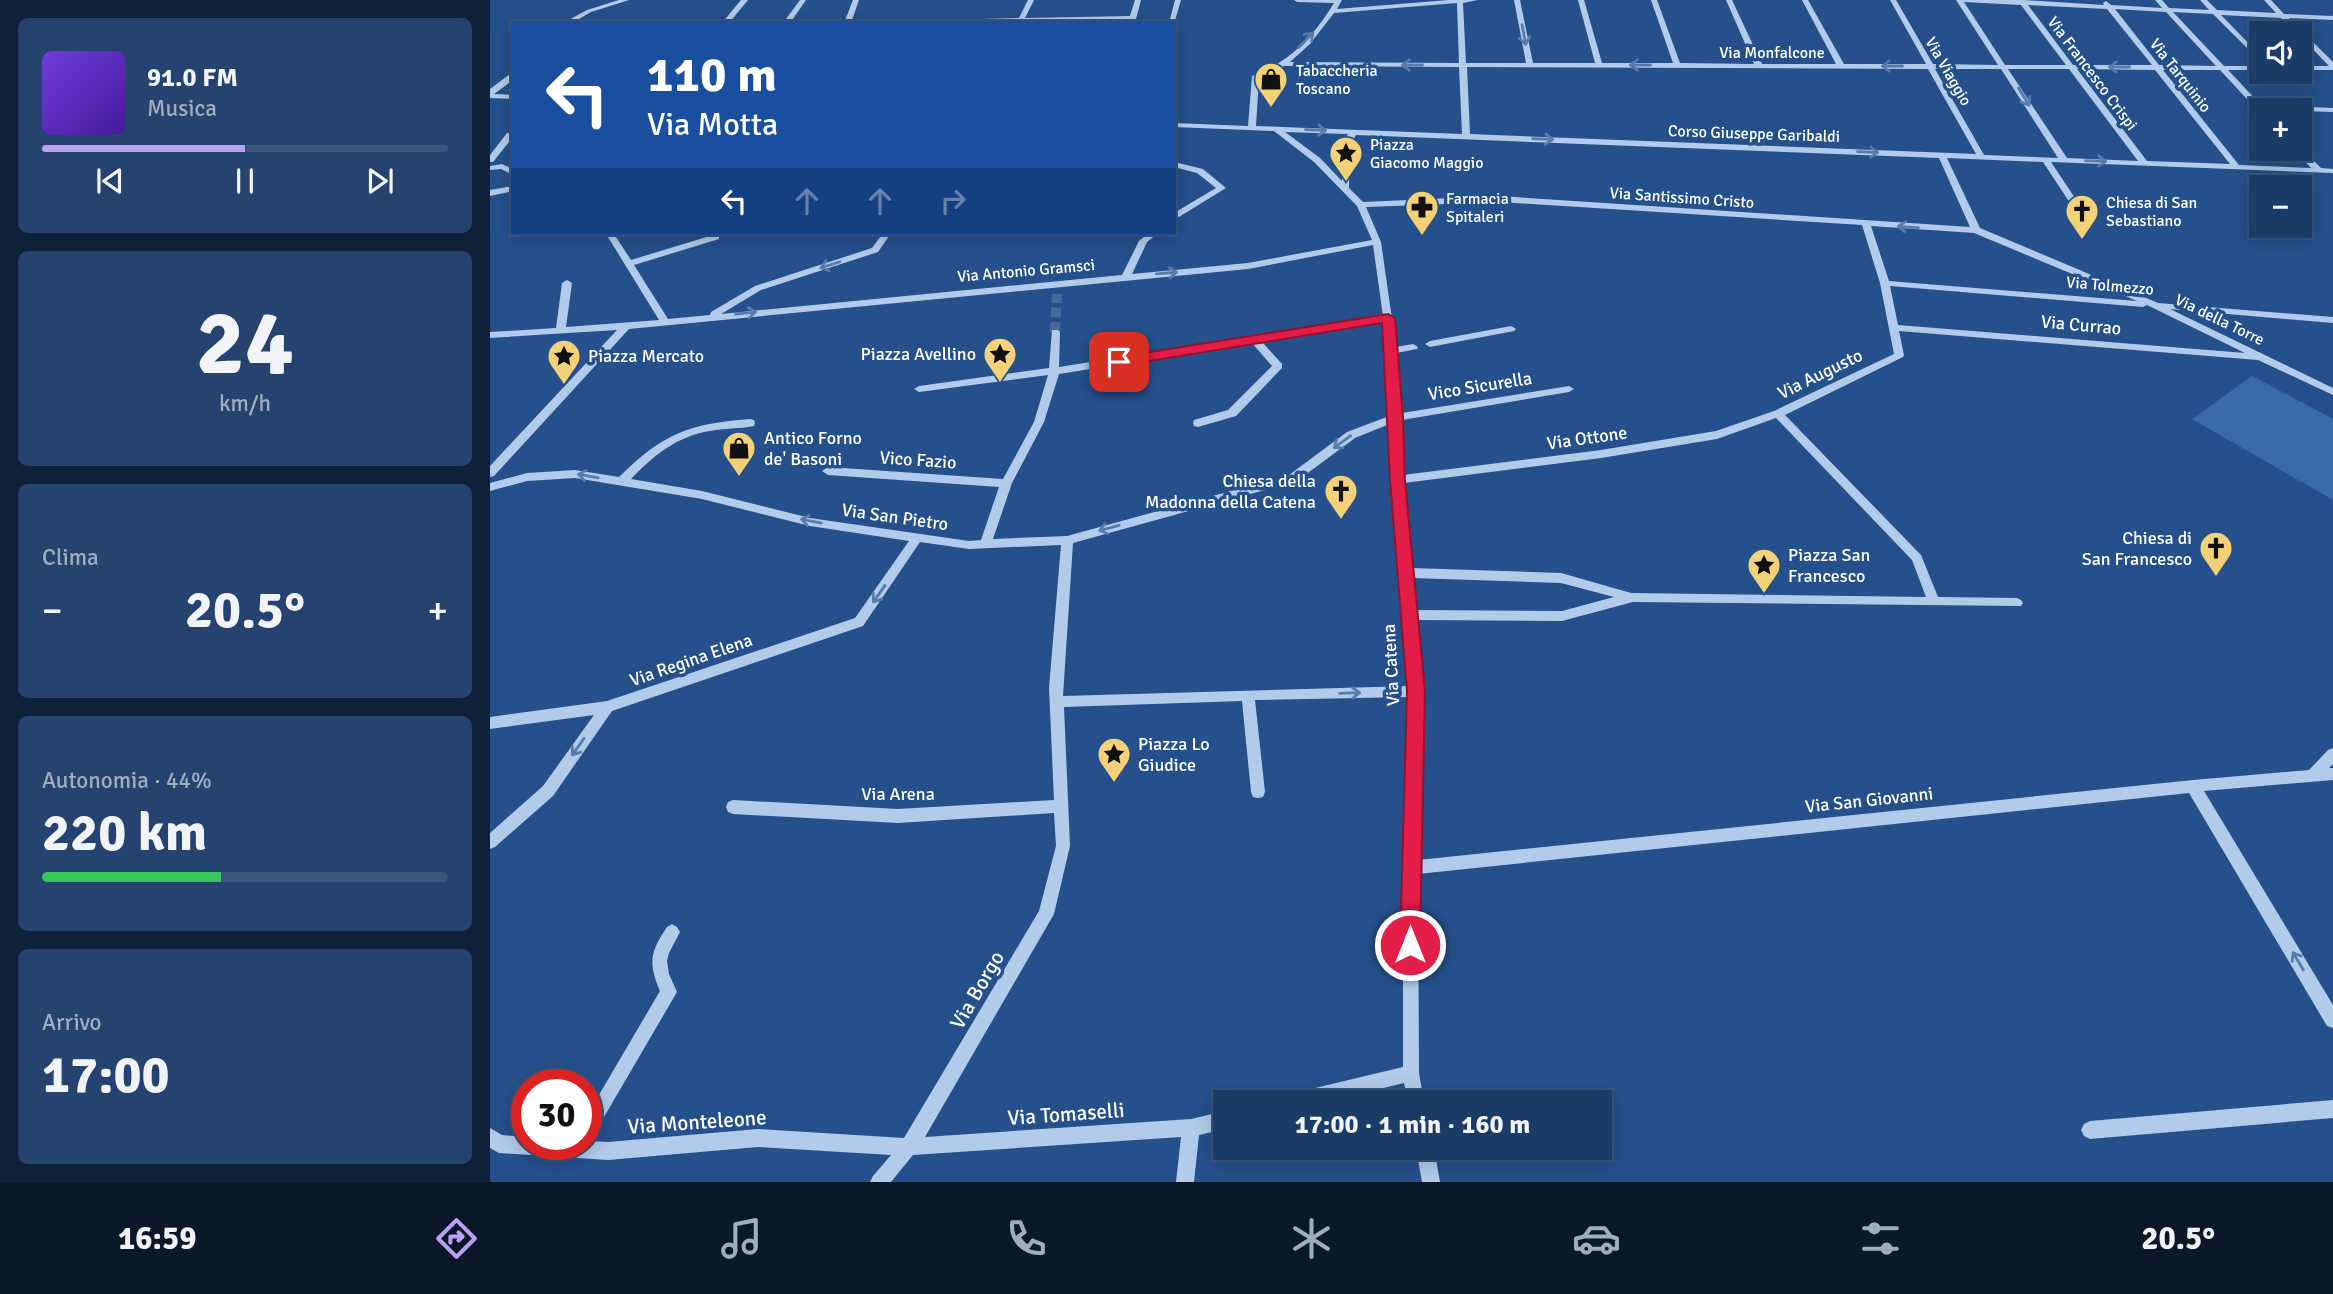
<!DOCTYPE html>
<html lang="it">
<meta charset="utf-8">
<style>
:root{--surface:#1c3c68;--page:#25436e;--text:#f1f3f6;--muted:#a0adc0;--line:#3a567c;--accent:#bca0f2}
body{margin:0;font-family:Signika,sans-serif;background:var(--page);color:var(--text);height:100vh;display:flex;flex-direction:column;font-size:26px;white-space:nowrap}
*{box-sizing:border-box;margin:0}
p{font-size:23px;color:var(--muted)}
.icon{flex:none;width:38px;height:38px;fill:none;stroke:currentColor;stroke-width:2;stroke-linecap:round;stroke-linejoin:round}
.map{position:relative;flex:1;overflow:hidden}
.details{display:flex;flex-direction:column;gap:18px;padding:18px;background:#0f2139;width:490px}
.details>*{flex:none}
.hud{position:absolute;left:21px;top:21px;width:665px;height:214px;border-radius:0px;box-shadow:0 4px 18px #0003,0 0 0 2px var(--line);background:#1a4fa0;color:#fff;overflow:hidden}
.buttons{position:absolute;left:1759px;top:21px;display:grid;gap:14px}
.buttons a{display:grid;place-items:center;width:63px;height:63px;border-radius:0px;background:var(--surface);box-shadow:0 4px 18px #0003,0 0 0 2px var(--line);font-size:35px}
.speed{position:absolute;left:21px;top:1069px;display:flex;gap:14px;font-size:35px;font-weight:700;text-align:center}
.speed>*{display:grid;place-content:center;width:91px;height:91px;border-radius:50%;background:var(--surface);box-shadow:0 4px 18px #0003,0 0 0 2px var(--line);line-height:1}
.speed .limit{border:10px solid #d22;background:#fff;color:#111}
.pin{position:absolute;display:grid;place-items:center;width:60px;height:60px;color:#fff;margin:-30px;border-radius:14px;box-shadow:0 4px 10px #0006}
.me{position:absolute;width:77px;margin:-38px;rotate:0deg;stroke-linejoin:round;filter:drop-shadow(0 0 5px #0008)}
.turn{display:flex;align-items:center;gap:24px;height:147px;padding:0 21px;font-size:32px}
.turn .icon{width:91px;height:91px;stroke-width:2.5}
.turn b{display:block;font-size:49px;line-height:60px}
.lanes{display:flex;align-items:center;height:66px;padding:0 21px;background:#0003;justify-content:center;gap:35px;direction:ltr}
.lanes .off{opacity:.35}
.big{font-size:52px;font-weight:700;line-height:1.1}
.details .card{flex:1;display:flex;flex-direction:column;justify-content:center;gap:10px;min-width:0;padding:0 24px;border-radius:10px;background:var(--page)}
.details .dial{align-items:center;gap:0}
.dial b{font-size:91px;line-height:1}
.song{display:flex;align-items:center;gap:21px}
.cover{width:84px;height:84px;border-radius:10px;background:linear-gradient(135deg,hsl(260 70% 55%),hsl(260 70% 35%))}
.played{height:7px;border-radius:4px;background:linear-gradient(90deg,var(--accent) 50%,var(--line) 50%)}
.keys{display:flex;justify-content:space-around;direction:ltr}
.heat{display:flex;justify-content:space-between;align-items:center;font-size:38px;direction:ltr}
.charge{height:10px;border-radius:5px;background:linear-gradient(90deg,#34c759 44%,var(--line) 0)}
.trip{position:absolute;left:723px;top:1090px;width:399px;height:70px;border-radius:0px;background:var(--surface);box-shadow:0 4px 18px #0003,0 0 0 2px var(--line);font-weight:700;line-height:70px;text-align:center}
.tabs{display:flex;height:112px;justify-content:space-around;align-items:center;background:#0b182a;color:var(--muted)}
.tabs .icon{width:49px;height:49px}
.tabs .active{color:var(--accent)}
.tabs b{font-size:32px;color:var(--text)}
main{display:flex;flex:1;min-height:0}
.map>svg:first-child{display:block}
.green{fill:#396aa7}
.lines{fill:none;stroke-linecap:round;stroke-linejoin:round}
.minor-tunnel{stroke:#466a9c;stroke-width:10;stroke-dasharray:10 4.5;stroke-linecap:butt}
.minor{fill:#b2cbea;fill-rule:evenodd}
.oneway{stroke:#567bac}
.route{fill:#e11d48;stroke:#92132f;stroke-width:2}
.labels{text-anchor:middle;stroke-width:7;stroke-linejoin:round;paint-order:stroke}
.far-street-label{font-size:16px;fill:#fff;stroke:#25508b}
.far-poi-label{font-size:16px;fill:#fff;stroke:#25508b;text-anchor:start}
.street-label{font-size:18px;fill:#fff;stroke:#25508b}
.poi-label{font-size:18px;fill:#fff;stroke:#25508b;text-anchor:start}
.near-street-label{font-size:21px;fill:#fff;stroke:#25508b}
</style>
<main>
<section class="details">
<div class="card">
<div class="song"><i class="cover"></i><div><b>91.0 FM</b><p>Musica</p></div></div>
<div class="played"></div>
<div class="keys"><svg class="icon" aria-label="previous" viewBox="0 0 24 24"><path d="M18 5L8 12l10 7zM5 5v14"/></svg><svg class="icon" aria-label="pause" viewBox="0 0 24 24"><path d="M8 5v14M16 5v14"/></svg><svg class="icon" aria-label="next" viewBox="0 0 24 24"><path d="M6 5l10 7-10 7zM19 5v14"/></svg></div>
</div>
<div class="card dial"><b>24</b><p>km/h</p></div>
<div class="card"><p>Clima</p>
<div class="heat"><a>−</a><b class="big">20.5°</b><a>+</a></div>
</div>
<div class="card"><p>Autonomia · 44%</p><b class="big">220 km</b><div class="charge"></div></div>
<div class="card"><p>Arrivo</p><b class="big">17:00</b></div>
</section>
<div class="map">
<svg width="1843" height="1182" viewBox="0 0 1843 1182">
<rect width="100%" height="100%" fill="#25508b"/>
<polygon class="green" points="1762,376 1843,419 1843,500 1702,419"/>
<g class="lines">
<polyline class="minor-tunnel" points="565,332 567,294"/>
<g class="minor">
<polygon points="129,0 139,0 101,12 82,23 73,23 97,10"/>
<polygon points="251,0 258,0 239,23 232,23"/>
<polygon points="310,0 316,0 300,23 293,23"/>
<polygon points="363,0 369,0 361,23 354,23"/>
<polygon points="538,0 544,0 535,18 640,16 645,0 651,0 645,23 639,23 639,20 412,23 415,21 529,18"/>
<polygon points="685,0 691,0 684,24 684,23 679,23"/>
<path d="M 804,0 L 852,0 L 847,9 L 959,0 L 988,0 L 973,3 L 976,63 L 1036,63 L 1024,0 L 1030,0 L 1043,63 L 1105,63 L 1088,0 L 1094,0 L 1112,63 L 1183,63 L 1161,0 L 1167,0 L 1190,63 L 1264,64 L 1236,0 L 1242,0 L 1272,64 L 1346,64 L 1312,0 L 1318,0 L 1354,64 L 1436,64 L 1400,0 L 1406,0 L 1443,64 L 1508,65 L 1466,0 L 1534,0 L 1614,5 L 1613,3 L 1616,1 L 1621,5 L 1672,8 L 1665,0 L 1672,0 L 1679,8 L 1719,10 L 1710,0 L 1717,0 L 1727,10 L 1786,13 L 1774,0 L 1781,0 L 1794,14 L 1843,16 L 1843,20 L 1799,18 L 1843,62 L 1843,70 L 1810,70 L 1810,66 L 1839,66 L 1810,36 L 1810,33 L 1806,33 L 1791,18 L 1731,15 L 1771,56 L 1771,62 L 1723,14 L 1683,12 L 1734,66 L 1771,66 L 1771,70 L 1738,70 L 1771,105 L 1843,108 L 1843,112 L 1776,110 L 1769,112 L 1730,70 L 1673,70 L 1749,165 L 1821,168 L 1804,149 L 1810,149 L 1810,147 L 1831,168 L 1843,169 L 1843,173 L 1561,162 L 1589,204 L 1585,207 L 1582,206 L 1553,162 L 1457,158 L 1490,228 L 1668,303 L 1843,317 L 1843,323 L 1680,309 L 1843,388 L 1843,395 L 1768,360 L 1409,331 L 1414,355 L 1413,357 L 1295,415 L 1431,555 L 1448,597 L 1527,598 L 1531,600 L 1533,603 L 1531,606 L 1143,602 L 1072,621 L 926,620 L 933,691 L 928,860 L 1703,780 L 1819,770 L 1838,750 L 1843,748 L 1843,764 L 1839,768 L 1843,768 L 1843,780 L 1714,791 L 1843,1005 L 1843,1028 L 1837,1026 L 1699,793 L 928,874 L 929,1073 L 934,1102 L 918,1102 L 914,1083 L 836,1102 L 796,1102 L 798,1096 L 804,1093 L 913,1067 L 913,868 L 919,697 L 765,700 L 775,792 L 773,797 L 768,798 L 763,797 L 761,792 L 752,701 L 574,707 L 580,846 L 564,914 L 435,1137 L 701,1119 L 735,1111 L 735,1129 L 709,1135 L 704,1182 L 686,1182 L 691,1137 L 423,1155 L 401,1182 L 380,1182 L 383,1176 L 401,1155 L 268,1147 L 118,1160 L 9,1153 L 0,1148 L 0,1128 L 12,1135 L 37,1137 L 37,1144 L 96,1144 L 96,1117 L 170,991 C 158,963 160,952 177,927 L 182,924 L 187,927 L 190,932 L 179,953 L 177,961 L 179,974 L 187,992 L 100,1141 L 118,1142 L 268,1129 L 414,1138 L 549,911 L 566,846 L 564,813 L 408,823 L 243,814 L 238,812 L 236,807 L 238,802 L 243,800 L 408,809 L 564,800 L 559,688 L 571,545 L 479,549 L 430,542 L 373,626 L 122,711 L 63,796 L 5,847 L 0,849 L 0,833 L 53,786 L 104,715 L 0,729 L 0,717 L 117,701 L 365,618 L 419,541 L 320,526 L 212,499 L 85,478 L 37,481 L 0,491 L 0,483 L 37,473 L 85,470 L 129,477 C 174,433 198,424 260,419 L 264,420 L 265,423 L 264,426 C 249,429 234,428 220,431 C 187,436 163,456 141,479 L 212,491 L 320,518 L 479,541 L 491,540 L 509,487 L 338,475 L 332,471 L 338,467 L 513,479 L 544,422 L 558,375 L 429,392 L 424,389 L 429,386 L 559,368 L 562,330 L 568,330 L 570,332 L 569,367 L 893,316 L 883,245 L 758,269 L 139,329 L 4,476 L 0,477 L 0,466 L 127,330 L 0,338 L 0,332 L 66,328 L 72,283 L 77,280 L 82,283 L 76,327 L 169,320 L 118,237 L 118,233 L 126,233 L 126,237 L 141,260 L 223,235 L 229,235 L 229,239 L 144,265 L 178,319 L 220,315 L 221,312 L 265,286 L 382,248 L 393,233 L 401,233 L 388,252 L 271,290 L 231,314 L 632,275 L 649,241 L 659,233 L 668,233 L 657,242 L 642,274 L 758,263 L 882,240 L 867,206 L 824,162 L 784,131 L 684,127 L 684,123 L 758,126 L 762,76 C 770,72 779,69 787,64 C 811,50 830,26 844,3 L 807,2 ZM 1474,2 L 1531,5 L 1576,65 L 1515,65 ZM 967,3 L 969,63 L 800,62 L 820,44 L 844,13 ZM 1538,5 L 1617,9 L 1662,65 L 1583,65 ZM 1625,9 L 1676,12 L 1726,66 L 1669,65 ZM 794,66 L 969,67 L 972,134 L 766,126 L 769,79 ZM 977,67 L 1438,69 L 1486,154 L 980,134 ZM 1445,69 L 1511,69 L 1568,158 L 1494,155 ZM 1518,69 L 1579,69 L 1648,161 L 1577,158 ZM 1587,69 L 1665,70 L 1740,164 L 1657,161 ZM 795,132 L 858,134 L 852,145 L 852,181 L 830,158 ZM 866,135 L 1449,158 L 1480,227 L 1009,196 L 873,202 L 859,188 L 860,145 ZM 1009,202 L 1372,225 L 1390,283 L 1404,354 L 1284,411 L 1226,431 L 1111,450 L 913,475 L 912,420 L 1079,392 L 1084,389 L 1079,386 L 912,413 L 906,353 L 927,349 L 928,347 L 923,344 L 906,347 L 891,242 L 876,207 ZM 1381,226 L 1484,233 L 1647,301 L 1399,281 ZM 1400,286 L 1653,307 L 1657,305 L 1755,353 L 1408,325 ZM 894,322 L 902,415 L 857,432 L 799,475 L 577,536 L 503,539 L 522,483 L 554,422 L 569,374 L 762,343 L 782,366 L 738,410 L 704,420 L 703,423 L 704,426 L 708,427 L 746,416 L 792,368 L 792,364 L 772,342 ZM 1286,418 L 1422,560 L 1436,597 L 1141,593 L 1071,573 L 922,568 L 914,483 L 1111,458 L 1227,439 ZM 902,423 L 902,480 L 919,686 L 573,696 L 583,543 L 807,481 L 865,438 ZM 922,578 L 1071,583 L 1124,597 L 1072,611 L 925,610 Z"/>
<polygon points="20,74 23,74 23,80 4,94 23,95 23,99 0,98 0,89"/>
<polygon points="17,133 23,133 23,137 3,162 0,162 0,155"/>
<polygon points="684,162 713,169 736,188 684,220 684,213 726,188 707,173 684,167"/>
<polygon points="12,164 23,169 23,175 11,169 0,170 0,166"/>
<polygon points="23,186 23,191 0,196 0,190"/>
<polygon points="74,233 84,233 78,236"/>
<polygon points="1021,326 1026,329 1024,331 940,347 935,344 940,341"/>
<polygon points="1843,1100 1843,1118 1600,1139 1594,1136 1591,1130 1594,1124 1600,1121"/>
<polygon points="926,1148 944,1148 950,1182 932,1182"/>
</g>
</g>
<defs><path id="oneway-shaft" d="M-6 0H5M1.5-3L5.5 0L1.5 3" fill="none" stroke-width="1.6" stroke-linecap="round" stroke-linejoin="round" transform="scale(1.75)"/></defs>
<g class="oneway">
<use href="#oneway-shaft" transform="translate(1034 35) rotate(79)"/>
<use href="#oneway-shaft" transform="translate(816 40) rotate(-46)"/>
<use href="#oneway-shaft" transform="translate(922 65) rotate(-180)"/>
<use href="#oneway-shaft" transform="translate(1150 65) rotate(-180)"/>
<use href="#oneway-shaft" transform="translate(1402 66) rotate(-180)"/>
<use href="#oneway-shaft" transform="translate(1629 67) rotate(-180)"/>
<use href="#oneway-shaft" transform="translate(1534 97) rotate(58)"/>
<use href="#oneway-shaft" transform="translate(826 130) rotate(2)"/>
<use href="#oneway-shaft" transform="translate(1053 139) rotate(2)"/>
<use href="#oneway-shaft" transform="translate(1378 152) rotate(2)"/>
<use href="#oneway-shaft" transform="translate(1606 161) rotate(2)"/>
<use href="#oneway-shaft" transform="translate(1418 227) rotate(-177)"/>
<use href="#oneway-shaft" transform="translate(340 265) rotate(162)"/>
<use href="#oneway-shaft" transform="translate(677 273) rotate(-5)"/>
<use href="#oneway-shaft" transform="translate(256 313) rotate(-6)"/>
<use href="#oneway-shaft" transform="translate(852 442) rotate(144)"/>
<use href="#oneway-shaft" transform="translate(98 476) rotate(-170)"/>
<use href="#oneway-shaft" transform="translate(321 521) rotate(-169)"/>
<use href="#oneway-shaft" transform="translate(619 528) rotate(165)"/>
<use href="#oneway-shaft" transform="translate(389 594) rotate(125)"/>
<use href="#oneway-shaft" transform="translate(860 693) rotate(-2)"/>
<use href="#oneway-shaft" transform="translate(88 747) rotate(125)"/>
<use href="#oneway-shaft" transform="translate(1808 961) rotate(-121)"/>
</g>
<polygon class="route" points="898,314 905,318 913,417 915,480 935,691 930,945 927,952 920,955 913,952 910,945 917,691 900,480 892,323 629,366 623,362 629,357"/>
<defs>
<symbol id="shop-pin" viewBox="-11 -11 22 30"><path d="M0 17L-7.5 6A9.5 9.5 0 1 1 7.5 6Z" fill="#f4d177" stroke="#25508b"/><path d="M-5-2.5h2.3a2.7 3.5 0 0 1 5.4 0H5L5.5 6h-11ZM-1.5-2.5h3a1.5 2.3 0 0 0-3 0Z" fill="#111"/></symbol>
<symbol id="sight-pin" viewBox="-11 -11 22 30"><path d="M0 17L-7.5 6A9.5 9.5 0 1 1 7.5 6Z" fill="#f4d177" stroke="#25508b"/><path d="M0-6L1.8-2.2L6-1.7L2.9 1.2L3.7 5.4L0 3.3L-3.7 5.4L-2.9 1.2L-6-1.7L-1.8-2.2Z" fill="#111"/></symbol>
<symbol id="pharmacy-pin" viewBox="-11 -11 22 30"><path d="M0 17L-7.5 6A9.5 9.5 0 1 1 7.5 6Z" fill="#f4d177" stroke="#25508b"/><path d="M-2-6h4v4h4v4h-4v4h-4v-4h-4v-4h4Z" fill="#111"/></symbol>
<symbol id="church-pin" viewBox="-11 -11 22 30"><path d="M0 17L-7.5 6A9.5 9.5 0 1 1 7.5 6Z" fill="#f4d177" stroke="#25508b"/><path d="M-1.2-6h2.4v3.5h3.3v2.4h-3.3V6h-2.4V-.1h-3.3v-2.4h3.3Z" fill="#111"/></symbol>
</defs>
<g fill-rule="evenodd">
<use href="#shop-pin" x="762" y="60" width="38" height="52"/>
<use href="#sight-pin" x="837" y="134" width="38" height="52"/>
<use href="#pharmacy-pin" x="913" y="188" width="38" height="52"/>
<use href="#church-pin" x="1573" y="192" width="38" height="52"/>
<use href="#sight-pin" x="491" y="335" width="38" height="52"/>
<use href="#sight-pin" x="55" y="337" width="38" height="52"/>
<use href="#shop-pin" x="230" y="429" width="38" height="52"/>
<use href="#church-pin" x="832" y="472" width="38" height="52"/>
<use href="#church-pin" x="1707" y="529" width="38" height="52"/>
<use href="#sight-pin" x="1255" y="546" width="38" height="52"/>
<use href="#sight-pin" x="605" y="735" width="38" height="52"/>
</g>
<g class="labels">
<g class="far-street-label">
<text x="1282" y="58">Via Monfalcone</text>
<text transform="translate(1459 71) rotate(60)" y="6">Via Viaggio</text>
<text transform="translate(1603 73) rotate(53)" y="6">Via Francesco Crispi</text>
<text transform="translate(1691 75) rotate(52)" y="6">Via Tarquinio</text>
<text transform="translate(1264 133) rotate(2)" y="6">Corso Giuseppe Garibaldi</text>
<text transform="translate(1192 197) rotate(4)" y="6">Via Santissimo Cristo</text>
<text transform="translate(536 270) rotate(-5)" y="6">Via Antonio Gramsci</text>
<text transform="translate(1620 285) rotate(5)" y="6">Via Tolmezzo</text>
<text transform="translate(1730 319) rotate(26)" y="6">Via della Torre</text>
</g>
<g class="far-poi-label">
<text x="806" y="76">Tabaccheria<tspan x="806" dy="18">Toscano</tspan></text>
<text x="880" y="150">Piazza<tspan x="880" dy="18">Giacomo Maggio</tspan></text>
<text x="956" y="204">Farmacia<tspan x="956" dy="18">Spitaleri</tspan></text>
<text x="1616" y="208">Chiesa di San<tspan x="1616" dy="18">Sebastiano</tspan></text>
</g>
<g class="street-label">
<text transform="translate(1591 325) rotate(5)" y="6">Via Currao</text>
<text transform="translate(1330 374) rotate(-26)" y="6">Via Augusto</text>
<text transform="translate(990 386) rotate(-9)" y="6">Vico Sicurella</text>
<text transform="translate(1097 438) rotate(-8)" y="6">Via Ottone</text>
<text transform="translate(428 460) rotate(4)" y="6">Vico Fazio</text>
<text transform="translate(405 517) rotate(8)" y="6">Via San Pietro</text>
<text transform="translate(201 660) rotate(-19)" y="6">Via Regina Elena</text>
<text transform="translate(901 665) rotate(-93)" y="6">Via Catena</text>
<text x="408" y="800">Via Arena</text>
<text transform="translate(1379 800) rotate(-6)" y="6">Via San Giovanni</text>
</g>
<g class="poi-label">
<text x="486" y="360" text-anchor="end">Piazza Avellino</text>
<text x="98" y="362">Piazza Mercato</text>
<text x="274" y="444">Antico Forno<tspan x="274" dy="21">de' Basoni</tspan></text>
<text x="826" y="487" text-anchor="end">Chiesa della<tspan x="826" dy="21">Madonna della Catena</tspan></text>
<text x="1702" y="544" text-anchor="end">Chiesa di<tspan x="1702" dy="21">San Francesco</tspan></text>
<text x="1298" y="561">Piazza San<tspan x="1298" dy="21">Francesco</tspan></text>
<text x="648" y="750">Piazza Lo<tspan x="648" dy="21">Giudice</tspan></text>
</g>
<g class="near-street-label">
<text transform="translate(487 990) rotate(-60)" y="7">Via Borgo</text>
<text transform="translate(576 1114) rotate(-4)" y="7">Via Tomaselli</text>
<text transform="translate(207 1122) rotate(-4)" y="7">Via Monteleone</text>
</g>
</g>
</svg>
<div class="buttons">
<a><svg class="icon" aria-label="sound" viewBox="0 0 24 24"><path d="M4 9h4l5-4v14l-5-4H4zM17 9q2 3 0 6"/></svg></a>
<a>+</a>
<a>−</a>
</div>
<div class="speed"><div class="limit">30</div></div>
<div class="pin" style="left:629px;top:362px;background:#d93025"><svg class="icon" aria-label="arrive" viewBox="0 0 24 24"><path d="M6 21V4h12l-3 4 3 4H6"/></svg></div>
<svg class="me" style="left:920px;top:945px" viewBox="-20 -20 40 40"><circle r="17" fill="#e11d48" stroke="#fff" stroke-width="3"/><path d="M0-11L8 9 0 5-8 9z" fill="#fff"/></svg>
<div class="trip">17:00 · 1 min · 160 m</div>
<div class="hud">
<div class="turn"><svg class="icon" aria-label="left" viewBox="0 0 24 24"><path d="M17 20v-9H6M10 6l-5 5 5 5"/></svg><div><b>110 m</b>Via Motta</div></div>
<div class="lanes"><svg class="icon" aria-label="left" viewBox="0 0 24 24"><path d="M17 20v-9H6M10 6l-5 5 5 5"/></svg><svg class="icon off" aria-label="ahead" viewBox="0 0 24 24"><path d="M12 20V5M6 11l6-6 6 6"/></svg><svg class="icon off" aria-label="ahead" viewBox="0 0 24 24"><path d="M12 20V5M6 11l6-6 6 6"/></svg><svg class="icon off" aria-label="right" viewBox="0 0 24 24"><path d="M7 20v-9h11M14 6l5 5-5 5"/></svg></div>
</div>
</div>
</main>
<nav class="tabs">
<b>16:59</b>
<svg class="icon active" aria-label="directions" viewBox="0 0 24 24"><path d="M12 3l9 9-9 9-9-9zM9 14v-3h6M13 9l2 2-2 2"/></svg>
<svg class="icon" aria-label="music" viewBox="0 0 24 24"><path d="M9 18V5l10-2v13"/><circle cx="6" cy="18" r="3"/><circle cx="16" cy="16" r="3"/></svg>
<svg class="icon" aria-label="phone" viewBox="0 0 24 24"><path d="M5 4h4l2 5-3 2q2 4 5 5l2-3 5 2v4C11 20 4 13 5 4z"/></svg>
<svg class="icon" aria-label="climate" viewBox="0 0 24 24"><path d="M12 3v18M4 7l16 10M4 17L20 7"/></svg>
<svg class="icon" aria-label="car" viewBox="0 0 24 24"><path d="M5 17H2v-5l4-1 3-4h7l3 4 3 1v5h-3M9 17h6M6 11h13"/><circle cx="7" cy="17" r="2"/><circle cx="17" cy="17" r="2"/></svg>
<svg class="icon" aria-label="filters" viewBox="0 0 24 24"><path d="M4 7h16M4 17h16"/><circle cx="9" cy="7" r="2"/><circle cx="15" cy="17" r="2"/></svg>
<b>20.5°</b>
</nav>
